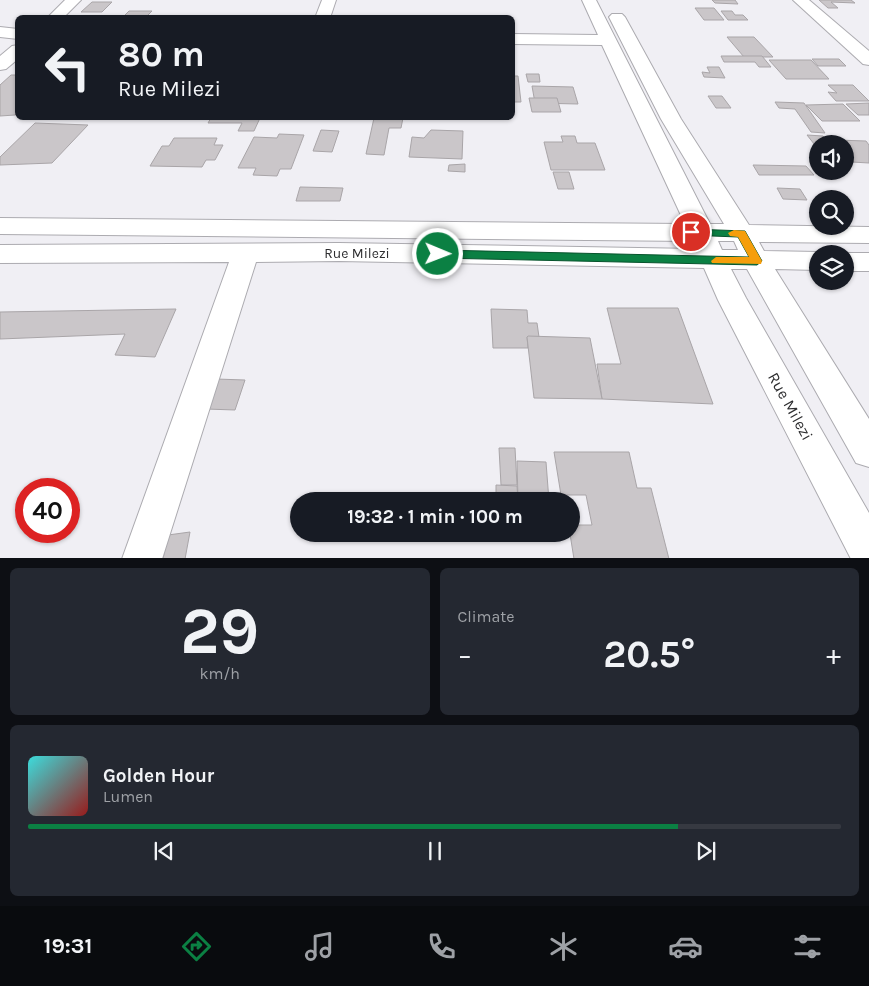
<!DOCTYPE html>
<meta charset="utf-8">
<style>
:root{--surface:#171b24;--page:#242831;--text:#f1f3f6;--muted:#9ea1a6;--line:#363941;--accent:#0b8043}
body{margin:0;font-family:Karla,sans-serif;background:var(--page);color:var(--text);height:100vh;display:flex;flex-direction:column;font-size:19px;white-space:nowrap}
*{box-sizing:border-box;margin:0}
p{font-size:16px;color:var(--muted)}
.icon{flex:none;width:28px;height:28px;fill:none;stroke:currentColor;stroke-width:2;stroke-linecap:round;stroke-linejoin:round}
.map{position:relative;height:558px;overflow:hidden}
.side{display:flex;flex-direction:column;gap:10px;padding:10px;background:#0d0f14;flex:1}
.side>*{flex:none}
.top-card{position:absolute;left:15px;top:15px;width:500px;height:105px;border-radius:8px;box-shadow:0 1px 4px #0004;background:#171b24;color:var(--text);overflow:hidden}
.controls{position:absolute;left:809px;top:135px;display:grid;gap:10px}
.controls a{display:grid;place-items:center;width:45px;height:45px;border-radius:50%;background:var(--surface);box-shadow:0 1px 4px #0004;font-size:25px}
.speed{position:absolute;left:15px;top:478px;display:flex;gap:10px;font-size:25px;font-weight:700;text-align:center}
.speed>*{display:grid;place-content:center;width:65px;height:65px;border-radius:50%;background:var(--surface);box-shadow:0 1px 4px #0004;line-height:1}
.speed .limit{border:8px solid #d22;background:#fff;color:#111}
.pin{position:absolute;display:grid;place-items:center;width:42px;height:42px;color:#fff;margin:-21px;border:2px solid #fff;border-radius:50%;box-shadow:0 1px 5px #0007}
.me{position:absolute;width:55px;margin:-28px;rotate:91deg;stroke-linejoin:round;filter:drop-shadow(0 0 4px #0008)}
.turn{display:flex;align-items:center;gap:18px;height:105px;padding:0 20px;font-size:22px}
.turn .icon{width:65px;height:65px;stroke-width:2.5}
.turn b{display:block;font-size:35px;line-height:42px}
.big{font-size:38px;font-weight:700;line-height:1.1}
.side .tile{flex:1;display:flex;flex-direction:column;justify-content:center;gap:8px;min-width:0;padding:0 18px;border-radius:8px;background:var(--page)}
.side .dial{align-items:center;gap:0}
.dial b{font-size:65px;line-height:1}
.song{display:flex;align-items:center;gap:15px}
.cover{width:60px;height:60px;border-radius:8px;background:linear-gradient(135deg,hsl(180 70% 55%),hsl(0 70% 35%))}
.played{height:5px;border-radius:2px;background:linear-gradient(90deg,var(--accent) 80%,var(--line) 80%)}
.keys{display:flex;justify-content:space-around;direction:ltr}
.heat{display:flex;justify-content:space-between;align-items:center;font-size:28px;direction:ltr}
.side .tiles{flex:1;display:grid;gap:10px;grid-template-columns:1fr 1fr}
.tile:last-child{grid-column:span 2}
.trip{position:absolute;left:290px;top:492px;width:290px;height:50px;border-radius:25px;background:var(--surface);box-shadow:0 1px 4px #0004;font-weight:700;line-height:50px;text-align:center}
.tab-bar{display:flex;height:80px;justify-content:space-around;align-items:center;background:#090b0e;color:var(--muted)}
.tab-bar .icon{width:35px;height:35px}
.tab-bar .active{color:var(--accent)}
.tab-bar b{font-size:22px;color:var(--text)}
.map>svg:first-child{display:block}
.building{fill:#cac6c9;stroke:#a9a5a8}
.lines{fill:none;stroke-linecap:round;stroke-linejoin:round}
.minor-casing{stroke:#acabb0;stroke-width:2}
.minor{fill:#fff;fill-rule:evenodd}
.route{fill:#0b8043;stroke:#07532c}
.slow{fill:#f59e0b}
.labels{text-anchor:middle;stroke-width:5;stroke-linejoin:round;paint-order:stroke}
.street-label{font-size:14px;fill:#2d2d2f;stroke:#fff}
.near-street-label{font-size:16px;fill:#2d2d2f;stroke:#fff}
</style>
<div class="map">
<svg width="869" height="559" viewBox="0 0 869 559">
<rect width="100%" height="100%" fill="#f0eff4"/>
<g class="building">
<polygon points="712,0 735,0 738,4 715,3"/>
<polygon points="819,0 851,0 855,3 831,2 838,8 828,8"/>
<polygon points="92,2 112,2 102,12 81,12"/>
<polygon points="695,8 714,8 724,20 704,20"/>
<polygon points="129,11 152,11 145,18 122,18"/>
<polygon points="721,11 732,11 735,15 743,15 748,20 728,20"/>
<polygon points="727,37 754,37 773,57 744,57"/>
<polygon points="721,56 762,56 771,67 759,67 755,62 724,62"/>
<polygon points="812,59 839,59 846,66 818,66"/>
<polygon points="769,60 811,60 829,79 786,79"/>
<polygon points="707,67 719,67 725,78 704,77 702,72 710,73"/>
<polygon points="526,74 539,74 540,82 528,82"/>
<polygon points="11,75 18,75 18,113 15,115 0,116 0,85"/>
<polygon points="512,76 518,76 521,102 512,102"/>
<polygon points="828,85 853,85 869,101 836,101 828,92 837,93"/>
<polygon points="532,86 573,87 578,104 535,103"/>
<polygon points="708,96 722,96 731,108 716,108"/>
<polygon points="529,98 557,98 561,112 532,112"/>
<polygon points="775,102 804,103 825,133 811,132 795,109 779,108"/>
<polygon points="869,103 869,115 858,115 846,104"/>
<polygon points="843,104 860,121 822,121 806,105"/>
<polygon points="211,118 260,118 254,131 238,131 242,123 208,123"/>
<polygon points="374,118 420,118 403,118 401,128 389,128 384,155 366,154"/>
<polygon points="35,123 88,125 52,163 0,165 0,157"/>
<polygon points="321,130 339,131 332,152 313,151"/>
<polygon points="431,130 463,131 462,159 409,157 412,137 424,138"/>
<polygon points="279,134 304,135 291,169 280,169 277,176 253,175 256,168 238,168 254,137 277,138"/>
<polygon points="807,135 823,136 829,144 818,144 818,149"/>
<polygon points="561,136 575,136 577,143 595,143 605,170 551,170 544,142 563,142"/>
<polygon points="174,138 217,138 214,145 223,145 215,160 206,160 202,167 150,166 162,146 169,146"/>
<polygon points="836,140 866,141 869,145 869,163 852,162 845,153 845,144 839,144"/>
<polygon points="465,164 465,172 448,171 449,165"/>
<polygon points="753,165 806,166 814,175 759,175"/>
<polygon points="553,172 569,172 574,189 558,189"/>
<polygon points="300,187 343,188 340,201 296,201"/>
<polygon points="777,188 800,189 807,200 783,199"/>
<polygon points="607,308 678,308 713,404 602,399 597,364 621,364"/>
<polygon points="176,309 155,357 115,355 125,334 0,339 0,312"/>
<polygon points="491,309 527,310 528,323 537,323 539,337 527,337 528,348 493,348"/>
<polygon points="528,336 590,338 602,399 534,398 527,337"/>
<polygon points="216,379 245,380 235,410 206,409"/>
<polygon points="499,448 515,448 517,485 501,485"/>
<polygon points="554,452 629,452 637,488 651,488 669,559 574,559 570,534 571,525 592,525 586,495 561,495"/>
<polygon points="517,461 546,462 549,501 518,501"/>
<polygon points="496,485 517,486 518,501 496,501"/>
<polygon points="190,532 185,559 163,559 168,535"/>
</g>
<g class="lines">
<defs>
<g id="minor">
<polygon points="65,0 81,0 63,18 47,18"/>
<polygon points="322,0 336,0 330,18 315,18"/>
<path d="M 582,0 L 596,0 L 710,224 L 724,224 L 661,119 L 609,17 L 612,14 L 622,14 L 625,17 L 681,119 L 749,225 L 869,227 L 869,243 L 759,242 L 764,251 L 818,252 L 825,254 L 818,254 L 818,270 L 775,269 L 869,419 L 869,467 L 856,463 L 747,269 L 731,269 L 746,298 L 869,513 L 869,559 L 851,559 L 718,300 L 704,268 L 339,261 L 256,262 L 162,559 L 122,559 L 229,262 L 0,263 L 0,245 L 339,243 L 696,249 L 692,241 L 0,234 L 0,218 L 685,224 L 602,45 L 512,44 L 512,34 L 598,35 ZM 718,241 L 734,241 L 738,250 L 722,250 Z"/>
<polygon points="793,0 809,0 869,51 869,65 863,64"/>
<polygon points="0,27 18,29 18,39 0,37"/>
<polygon points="18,45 18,59 6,69 0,70 0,56 12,46"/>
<polygon points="845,253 869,253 869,271 845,271 845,254 841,254"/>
</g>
</defs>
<use href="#minor" class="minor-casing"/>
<use href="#minor" class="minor"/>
</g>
<polygon class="route" points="691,229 745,231 762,261 757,265 438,258 432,254 438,250 749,257 738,237 687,235 686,232 687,230"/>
<polygon class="slow" points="734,230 745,231 762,261 761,264 712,263 711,261 716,257 749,257 738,237 730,236 728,233"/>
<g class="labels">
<g class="street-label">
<text x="357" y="258">Rue Milezi</text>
</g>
<g class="near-street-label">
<text transform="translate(791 406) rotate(61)" y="6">Rue Milezi</text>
</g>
</g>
</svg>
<div class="controls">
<a><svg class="icon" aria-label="sound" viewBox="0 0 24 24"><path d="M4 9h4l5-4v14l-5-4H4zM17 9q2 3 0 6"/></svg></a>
<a><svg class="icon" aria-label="search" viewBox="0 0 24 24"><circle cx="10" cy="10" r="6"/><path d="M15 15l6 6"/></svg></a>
<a><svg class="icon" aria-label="layers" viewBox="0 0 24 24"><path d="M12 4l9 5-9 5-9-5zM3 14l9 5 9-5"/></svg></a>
</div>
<div class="speed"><div class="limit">40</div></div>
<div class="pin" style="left:691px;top:232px;background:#d93025"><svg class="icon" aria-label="arrive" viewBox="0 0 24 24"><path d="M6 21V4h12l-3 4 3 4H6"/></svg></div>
<svg class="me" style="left:438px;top:254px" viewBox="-20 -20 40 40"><circle r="17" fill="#0b8043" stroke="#fff" stroke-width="3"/><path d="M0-11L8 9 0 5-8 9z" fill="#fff"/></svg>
<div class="trip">19:32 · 1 min · 100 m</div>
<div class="top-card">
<div class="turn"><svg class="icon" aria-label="left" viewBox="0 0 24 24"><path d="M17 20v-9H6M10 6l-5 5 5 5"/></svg><div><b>80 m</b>Rue Milezi</div></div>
</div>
</div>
<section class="side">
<div class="tiles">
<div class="tile dial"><b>29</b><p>km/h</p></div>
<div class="tile"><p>Climate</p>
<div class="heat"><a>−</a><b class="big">20.5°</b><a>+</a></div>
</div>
<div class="tile">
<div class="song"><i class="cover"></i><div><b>Golden Hour</b><p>Lumen</p></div></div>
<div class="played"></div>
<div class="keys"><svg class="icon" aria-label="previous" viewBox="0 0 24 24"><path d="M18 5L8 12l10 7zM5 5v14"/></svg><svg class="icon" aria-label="pause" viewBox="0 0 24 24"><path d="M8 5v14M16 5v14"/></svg><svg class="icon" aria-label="next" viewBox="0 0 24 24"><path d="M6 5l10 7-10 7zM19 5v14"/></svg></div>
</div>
</div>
</section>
<nav class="tab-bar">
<b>19:31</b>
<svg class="icon active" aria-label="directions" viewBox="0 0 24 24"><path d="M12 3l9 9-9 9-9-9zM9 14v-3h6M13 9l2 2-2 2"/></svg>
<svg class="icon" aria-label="music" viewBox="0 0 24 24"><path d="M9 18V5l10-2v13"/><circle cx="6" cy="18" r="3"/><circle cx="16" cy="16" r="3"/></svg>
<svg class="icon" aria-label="phone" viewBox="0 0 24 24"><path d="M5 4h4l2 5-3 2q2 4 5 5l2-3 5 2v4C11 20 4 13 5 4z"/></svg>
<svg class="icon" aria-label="climate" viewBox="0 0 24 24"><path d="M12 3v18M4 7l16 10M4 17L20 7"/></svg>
<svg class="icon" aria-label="car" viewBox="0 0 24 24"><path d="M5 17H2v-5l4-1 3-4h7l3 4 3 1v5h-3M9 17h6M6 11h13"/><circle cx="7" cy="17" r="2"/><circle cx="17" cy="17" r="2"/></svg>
<svg class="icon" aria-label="filters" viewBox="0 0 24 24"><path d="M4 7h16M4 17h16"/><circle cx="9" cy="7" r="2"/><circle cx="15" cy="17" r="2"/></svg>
</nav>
